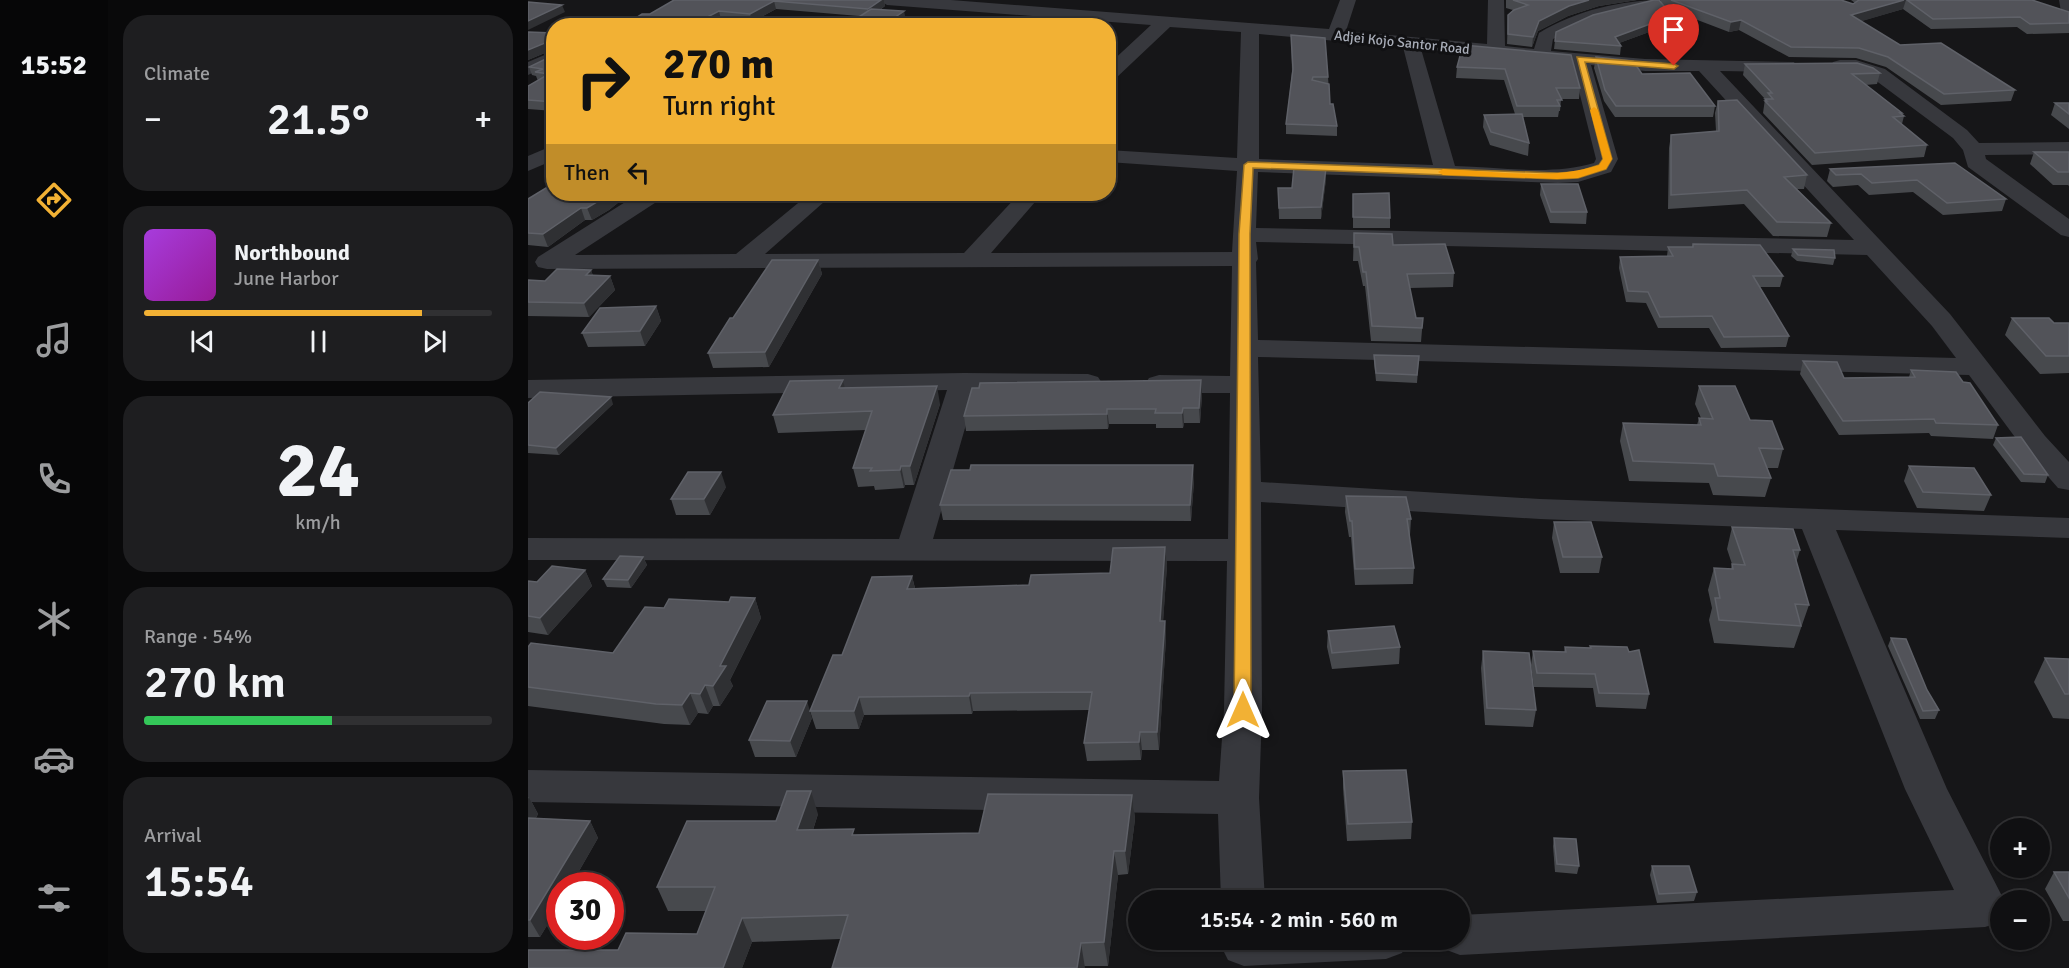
<!DOCTYPE html>
<meta charset="utf-8">
<style>
:root{--surface:#101012;--page:#1e1e20;--text:#f1f3f6;--muted:#9c9d9f;--line:#303032;--accent:#f2b134}
body{margin:0;font-family:Signika,sans-serif;background:var(--page);color:var(--text);height:100vh;display:flex;flex-direction:column;font-size:22px;white-space:nowrap}
*{box-sizing:border-box;margin:0}
p{font-size:20px;color:var(--muted)}
.icon{flex:none;width:33px;height:33px;fill:none;stroke:currentColor;stroke-width:2;stroke-linecap:round;stroke-linejoin:round}
.map{position:relative;flex:1;overflow:hidden}
.drawer{display:flex;flex-direction:column;gap:15px;padding:15px;background:#09090a;width:420px}
.drawer>*{flex:none}
.hud{position:absolute;left:18px;top:18px;width:570px;height:183px;border-radius:24px;box-shadow:0 2px 4px #0004,0 0 0 2px var(--line);background:#f2b134;color:#111;overflow:hidden}
.fabs{position:absolute;left:1462px;top:818px;display:grid;gap:12px}
.fabs a{display:grid;place-items:center;width:60px;height:60px;border-radius:50%;background:var(--surface);box-shadow:0 2px 4px #0004,0 0 0 2px var(--line);font-size:30px}
.speed{position:absolute;left:18px;top:872px;display:flex;gap:12px;font-size:30px;font-weight:700;text-align:center}
.speed>*{display:grid;place-content:center;width:78px;height:78px;border-radius:50%;background:var(--surface);box-shadow:0 2px 4px #0004,0 0 0 2px var(--line);line-height:1}
.speed .limit{border:9px solid #d22;background:#fff;color:#111}
.pin{position:absolute;display:grid;place-items:center;width:51px;height:51px;color:#fff;margin:-62px -26px;border-radius:50% 50% 50% 0;rotate:-45deg;box-shadow:0 0 6px #0007}
.pin .icon{rotate:45deg}
.me{position:absolute;width:66px;margin:-33px;rotate:0deg;stroke-linejoin:round;filter:drop-shadow(0 0 4px #0008)}
.turn{display:flex;align-items:center;gap:21px;height:126px;padding:0 18px;font-size:27px}
.turn .icon{width:78px;height:78px;stroke-width:2.5}
.turn b{display:block;font-size:42px;line-height:51px}
.then{display:flex;align-items:center;height:57px;padding:0 18px;background:#0003;gap:12px;font-size:22px}
.big{font-size:45px;font-weight:600;line-height:1.1}
.drawer .widget{flex:1;display:flex;flex-direction:column;justify-content:center;gap:9px;min-width:0;padding:0 21px;border-radius:24px;background:var(--page)}
.drawer .dial{align-items:center;gap:0}
.dial b{font-size:78px;line-height:1}
.song{display:flex;align-items:center;gap:18px}
.cover{width:72px;height:72px;border-radius:9px;background:linear-gradient(135deg,hsl(280 70% 55%),hsl(300 70% 35%))}
.played{height:6px;border-radius:3px;background:linear-gradient(90deg,var(--accent) 80%,var(--line) 80%)}
.keys{display:flex;justify-content:space-around;direction:ltr}
.heat{display:flex;justify-content:space-between;align-items:center;font-size:33px;direction:ltr}
.charge{height:9px;border-radius:4px;background:linear-gradient(90deg,#34c759 54%,var(--line) 0)}
.trip{position:absolute;left:600px;top:890px;width:342px;height:60px;border-radius:30px;background:var(--surface);box-shadow:0 2px 4px #0004,0 0 0 2px var(--line);font-weight:600;line-height:60px;text-align:center}
main{display:flex;flex:1;min-height:0}
.tab-bar{display:flex;flex-direction:column;width:108px;justify-content:space-around;align-items:center;background:#060607;color:var(--muted)}
.tab-bar .icon{width:42px;height:42px}
.tab-bar .on{color:var(--accent)}
.tab-bar b{font-size:27px;color:var(--text)}
.map>svg:first-child{display:block}
.lines{fill:none;stroke-linecap:round;stroke-linejoin:round}
.minor{fill:#37383d;fill-rule:evenodd}
.wall{fill:#47494d}
.shaded-wall{fill:#2f3033}
.building{fill:#525359;stroke:#5f6168;stroke-width:1.5}
.route{fill:#f2b134;stroke:#9d7322;stroke-width:1.5}
.slow{fill:#f59e0b}
.labels{text-anchor:middle;stroke-width:6;stroke-linejoin:round;paint-order:stroke}
.far-street-label{font-size:14px;fill:#a8adb8;stroke:#111113}
</style>
<main>
<nav class="tab-bar">
<b>15:52</b>
<svg class="icon on" aria-label="directions" viewBox="0 0 24 24"><path d="M12 3l9 9-9 9-9-9zM9 14v-3h6M13 9l2 2-2 2"/></svg>
<svg class="icon" aria-label="music" viewBox="0 0 24 24"><path d="M9 18V5l10-2v13"/><circle cx="6" cy="18" r="3"/><circle cx="16" cy="16" r="3"/></svg>
<svg class="icon" aria-label="phone" viewBox="0 0 24 24"><path d="M5 4h4l2 5-3 2q2 4 5 5l2-3 5 2v4C11 20 4 13 5 4z"/></svg>
<svg class="icon" aria-label="climate" viewBox="0 0 24 24"><path d="M12 3v18M4 7l16 10M4 17L20 7"/></svg>
<svg class="icon" aria-label="car" viewBox="0 0 24 24"><path d="M5 17H2v-5l4-1 3-4h7l3 4 3 1v5h-3M9 17h6M6 11h13"/><circle cx="7" cy="17" r="2"/><circle cx="17" cy="17" r="2"/></svg>
<svg class="icon" aria-label="filters" viewBox="0 0 24 24"><path d="M4 7h16M4 17h16"/><circle cx="9" cy="7" r="2"/><circle cx="15" cy="17" r="2"/></svg>
</nav>
<section class="drawer">
<div class="widget"><p>Climate</p>
<div class="heat"><a>−</a><b class="big">21.5°</b><a>+</a></div>
</div>
<div class="widget">
<div class="song"><i class="cover"></i><div><b>Northbound</b><p>June Harbor</p></div></div>
<div class="played"></div>
<div class="keys"><svg class="icon" aria-label="previous" viewBox="0 0 24 24"><path d="M18 5L8 12l10 7zM5 5v14"/></svg><svg class="icon" aria-label="pause" viewBox="0 0 24 24"><path d="M8 5v14M16 5v14"/></svg><svg class="icon" aria-label="next" viewBox="0 0 24 24"><path d="M6 5l10 7-10 7zM19 5v14"/></svg></div>
</div>
<div class="widget dial"><b>24</b><p>km/h</p></div>
<div class="widget"><p>Range · 54%</p><b class="big">270 km</b><div class="charge"></div></div>
<div class="widget"><p>Arrival</p><b class="big">15:54</b></div>
</section>
<div class="map">
<svg width="1541" height="968" viewBox="0 0 1541 968">
<rect width="100%" height="100%" fill="#161618"/>
<g class="lines">
<g class="minor">
<path d="M 351,0 L 423,0 L 801,29 L 812,0 L 828,0 L 818,31 L 959,44 L 960,0 L 976,0 L 977,46 L 1006,49 L 1011,33 C 1049,10 1093,0 1137,0 L 1135,3 L 1063,21 L 1025,39 L 1023,51 L 1117,59 L 1266,62 L 1268,66 L 1266,70 L 1259,72 L 1192,71 L 1422,314 L 1517,436 L 1541,462 L 1541,490 L 1530,488 L 1495,448 L 1441,375 L 730,357 L 733,482 L 1012,499 L 1541,518 L 1541,538 L 1308,530 L 1419,789 L 1476,900 L 1473,900 L 1473,922 L 1457,927 L 932,955 L 916,949 L 911,939 L 932,939 L 932,915 L 1426,890 L 1377,789 L 1274,529 L 1012,519 L 733,502 L 734,710 L 731,798 L 737,900 L 693,900 L 690,814 L 0,802 L 0,770 L 691,781 L 696,710 L 699,561 L 0,560 L 0,538 L 371,539 L 419,390 L 0,398 L 0,380 L 436,373 L 560,374 L 570,377 L 574,383 L 570,389 L 560,392 L 448,390 L 405,539 L 700,539 L 702,393 L 631,393 L 621,390 L 617,384 L 621,378 L 631,375 L 702,376 L 704,266 L 19,269 L 10,267 L 7,262 L 10,257 L 110,194 L 136,194 L 133,199 L 47,255 L 208,254 L 281,194 L 305,194 L 237,254 L 436,253 L 491,194 L 514,194 L 463,253 L 704,252 L 709,171 L 580,162 L 580,150 L 709,158 L 713,32 L 642,27 L 587,79 L 580,80 L 580,65 L 623,25 L 359,5 ZM 731,34 L 875,47 L 905,165 L 731,159 ZM 893,49 L 1044,63 L 1068,159 L 1066,163 C 1023,176 972,167 927,166 ZM 1063,65 L 1117,71 L 1171,71 L 1326,240 L 728,228 L 730,172 L 1030,183 L 1050,182 L 1083,172 L 1090,159 ZM 728,242 L 1339,255 L 1404,326 L 1428,358 L 730,340 L 728,262 L 730,259 Z"/>
<polygon points="1531,0 1541,0 1541,24 1535,23"/>
<polygon points="26,51 26,63 0,75 0,62"/>
<polygon points="1312,60 1328,60 1357,69 1439,130 1451,143 1541,142 1541,154 1457,155 1458,159 1541,219 1541,237 1533,235 1440,167 1435,150 1425,138 1343,77 1327,72 1305,70 1303,66 1305,62"/>
<polygon points="26,145 26,160 0,171 0,156"/>
<polygon points="696,939 881,939 874,953 858,959 716,966 700,960 693,946"/>
</g>
</g>
<g class="wall">
<polygon points="146,0 356,0 357,6 352,10 378,20 369,26 317,26 331,16 248,9 224,22 122,14"/>
<polygon points="978,0 1109,0 1071,6 1040,16 1010,31 1004,47 979,44 980,15 985,10 978,8"/>
<polygon points="1133,0 1313,0 1325,4 1327,3 1323,0 1504,0 1541,12 1541,33 1499,34 1489,27 1403,29 1375,9 1333,21 1372,45 1487,90 1483,101 1413,105 1358,67 1328,58 1261,57 1211,30 1201,32 1138,8 1144,16 1143,24 1091,43 1093,46 1092,55 1026,49 1028,32 1133,2"/>
<polygon points="0,32 26,33 26,111 0,109 0,86 10,81 8,76 4,75 1,67 24,56 24,50 0,60"/>
<polygon points="763,35 800,77 802,104 809,126 809,136 758,134 758,124 764,72"/>
<polygon points="1043,55 1052,88 1051,99 1033,99 1032,111 1031,111 1030,117 995,117 1001,143 1000,156 962,145 955,127 956,115 987,114 976,80 928,78 929,67"/>
<polygon points="1068,57 1187,106 1185,117 1087,117 1076,101 1066,68"/>
<polygon points="1217,64 1352,73 1349,84 1337,85 1374,113 1374,115 1376,116 1374,124 1399,145 1396,157 1284,165 1235,113 1237,99 1215,75"/>
<polygon points="1190,101 1279,175 1276,189 1269,189 1303,223 1299,237 1245,236 1216,204 1140,209 1141,148 1143,135 1188,131 1187,113"/>
<polygon points="1527,103 1541,103 1541,129 1523,115"/>
<polygon points="1506,152 1541,152 1541,186 1540,185 1525,185 1502,164"/>
<polygon points="1427,163 1478,199 1474,211 1415,215 1385,192 1341,195 1330,185 1305,187 1299,181 1302,169"/>
<polygon points="798,168 798,179 793,219 751,219 750,188 764,188"/>
<polygon points="1013,184 1059,212 1058,224 1022,223 1012,195"/>
<polygon points="26,194 101,194 81,210 64,220 57,220 20,247 0,245 0,199"/>
<polygon points="825,194 862,218 862,228 825,228"/>
<polygon points="826,233 865,245 926,273 925,287 882,288 888,318 895,318 893,342 843,341 837,286 835,286 830,261 825,261"/>
<polygon points="1165,244 1255,276 1252,287 1232,287 1261,336 1258,347 1193,348 1181,328 1130,328 1118,303 1098,302 1091,268 1092,257 1139,256 1140,247 1164,247"/>
<polygon points="1265,249 1307,258 1305,265 1269,261 1263,256"/>
<polygon points="290,260 294,274 241,367 185,368 180,353 205,318"/>
<polygon points="63,270 65,276 82,276 87,290 61,317 0,316 0,280 17,281"/>
<polygon points="128,306 133,321 117,346 60,347 54,333"/>
<polygon points="1484,318 1526,323 1541,323 1541,373 1512,374 1477,335"/>
<polygon points="846,355 891,356 889,383 848,381 846,362"/>
<polygon points="1275,361 1316,378 1381,377 1383,370 1435,382 1470,425 1465,439 1403,436 1401,433 1311,435 1272,374"/>
<polygon points="315,380 316,388 412,404 386,485 377,485 376,488 347,490 346,486 330,487 325,468 338,430 250,433 245,415"/>
<polygon points="1171,386 1222,420 1255,449 1250,468 1239,468 1243,478 1237,497 1185,495 1181,483 1101,481 1092,441 1095,423 1169,425 1171,418 1173,418 1167,404"/>
<polygon points="674,395 672,423 656,423 655,428 628,428 628,424 581,424 580,429 438,431 436,416"/>
<polygon points="0,403 85,404 31,455 0,453"/>
<polygon points="1468,438 1520,475 1517,483 1493,482 1465,445"/>
<polygon points="1381,466 1463,495 1456,511 1389,508 1376,481"/>
<polygon points="666,481 663,521 415,520 412,505"/>
<polygon points="198,487 182,515 148,515 143,499"/>
<polygon points="818,496 883,519 882,535 881,535 886,568 885,584 827,585 823,537 821,537 817,512"/>
<polygon points="1026,522 1074,557 1071,573 1032,573 1024,538"/>
<polygon points="1204,527 1272,550 1268,563 1281,605 1266,648 1186,643 1181,620 1184,608 1180,590 1186,568 1203,569 1204,564 1199,549"/>
<polygon points="637,547 639,565 635,621 637,621 638,638 631,750 614,750 613,760 559,761 556,743 561,710 445,711 444,714 336,715 331,729 288,729 282,711 314,655 384,576 387,588 501,585 582,573"/>
<polygon points="115,557 119,565 103,588 79,587 75,579"/>
<polygon points="57,570 64,586 20,635 0,632 0,581 9,582"/>
<polygon points="227,598 233,618 202,680 205,686 192,706 185,706 180,714 170,713 162,725 136,724 0,706 0,647 85,653 136,608 201,602"/>
<polygon points="800,631 872,647 871,664 804,669 799,647"/>
<polygon points="1363,638 1399,690 1411,710 1407,719 1392,719 1360,646"/>
<polygon points="1062,646 1101,652 1121,694 1118,709 1068,707 1065,688 1006,687 1003,665 1005,651 1036,652 1037,647 1062,648"/>
<polygon points="955,651 1008,710 1005,727 957,725 953,668"/>
<polygon points="1517,658 1541,659 1541,719 1525,718 1506,682"/>
<polygon points="284,718 268,757 227,757 221,740"/>
<polygon points="815,771 884,822 883,839 819,841 815,788"/>
<polygon points="604,795 607,819 600,874 590,875 580,966 557,966 313,939 224,942 214,968 0,968 169,934 178,911 140,911 129,887 248,821 290,814 285,830 327,835 451,833"/>
<polygon points="0,797 1,797 10,814 8,818 62,821 70,838 43,885 32,885 32,904 12,937 0,937"/>
<polygon points="1026,838 1051,866 1049,874 1027,872 1025,846"/>
<polygon points="1124,866 1169,892 1166,901 1129,903 1122,875"/>
<polygon points="1526,872 1541,872 1541,921 1535,921 1517,889"/>
</g>
<g class="shaded-wall">
<polygon points="353,0 356,0 357,6 341,17 340,9"/>
<polygon points="1061,0 1109,0 1071,6 1040,16 1010,31 1004,47 1005,37 1011,21 1041,6"/>
<polygon points="1376,0 1378,0 1375,9 1321,25 1323,15"/>
<polygon points="246,1 248,9 224,22 222,14"/>
<polygon points="34,5 37,12 0,30 0,21"/>
<polygon points="191,11 193,20 181,26 162,26"/>
<polygon points="376,11 378,20 369,26 354,26"/>
<polygon points="1144,16 1143,24 1086,45 1087,37"/>
<polygon points="1213,20 1211,30 1201,32 1203,22"/>
<polygon points="24,40 26,49 0,60 0,50"/>
<polygon points="798,168 798,179 793,219 793,207"/>
<polygon points="82,194 101,194 81,210 64,220 59,208"/>
<polygon points="53,208 57,220 20,247 15,234"/>
<polygon points="290,260 294,274 241,367 237,352"/>
<polygon points="63,270 68,284 58,275"/>
<polygon points="82,276 87,290 61,317 56,303"/>
<polygon points="128,306 133,321 117,346 112,331"/>
<polygon points="315,380 319,398 311,388"/>
<polygon points="673,380 674,395 672,423 671,408"/>
<polygon points="409,386 412,404 386,485 382,466"/>
<polygon points="83,397 85,404 31,455 28,448"/>
<polygon points="655,408 656,423 655,428 654,413"/>
<polygon points="579,409 581,424 580,429 579,414"/>
<polygon points="665,465 666,481 663,521 662,505"/>
<polygon points="373,466 377,485 376,488 372,470"/>
<polygon points="193,472 198,487 182,515 176,499"/>
<polygon points="637,547 639,565 634,638 632,621"/>
<polygon points="115,557 119,565 103,588 100,580"/>
<polygon points="57,570 64,586 20,635 12,618"/>
<polygon points="384,576 388,594 379,589"/>
<polygon points="227,598 233,618 202,680 205,686 192,706 185,686 192,666"/>
<polygon points="637,621 638,638 631,750 629,732"/>
<polygon points="177,685 185,706 180,714 172,694"/>
<polygon points="162,693 170,713 162,725 154,705"/>
<polygon points="442,693 445,711 444,714 441,696"/>
<polygon points="331,697 336,715 331,729 326,711"/>
<polygon points="279,701 284,718 268,757 262,741"/>
<polygon points="612,732 614,750 613,760 611,742"/>
<polygon points="283,791 290,814 277,854 269,830"/>
<polygon points="604,795 607,819 600,874 597,851"/>
<polygon points="1,797 10,814 0,832 0,799"/>
<polygon points="62,821 70,838 43,885 32,885 32,904 12,937 2,920"/>
<polygon points="586,851 590,875 580,966 576,942"/>
<polygon points="214,918 224,942 214,968 195,968"/>
<polygon points="553,943 557,968 549,968"/>
</g>
<g class="building">
<polygon points="146,0 353,0 340,9 246,1 222,14 191,11 162,26 95,26 114,14 122,14"/>
<polygon points="985,0 1061,0 1041,6 1011,21 1005,37 980,34 980,15 986,10 1000,5"/>
<polygon points="1126,0 1131,0 1144,16 1087,37 1093,46 1027,41 1028,32 1065,15"/>
<polygon points="1143,0 1313,0 1325,4 1331,0 1376,0 1323,15 1372,45 1413,43 1487,90 1416,94 1360,57 1331,48 1263,47 1213,20 1203,22"/>
<polygon points="1379,0 1504,0 1541,12 1541,23 1502,24 1492,17 1405,19"/>
<polygon points="0,2 34,5 0,21"/>
<polygon points="343,9 376,11 354,26 317,26"/>
<polygon points="0,32 26,33 26,102 0,100 0,86 21,74 7,72 15,69 1,67 24,56 24,40 0,50"/>
<polygon points="763,35 797,38 800,77 785,77 784,80 801,84 802,104 805,104 809,126 758,124 765,69"/>
<polygon points="935,45 1043,55 1052,88 1028,88 1034,100 1029,100 1032,106 989,106 977,69 929,67"/>
<polygon points="1068,57 1105,61 1114,74 1162,73 1187,106 1088,106 1077,90"/>
<polygon points="1329,63 1345,68 1352,73 1324,74 1374,113 1372,113 1376,116 1365,117 1399,145 1287,153 1237,101 1239,101 1237,99 1245,99 1240,93 1244,93 1217,64"/>
<polygon points="1209,100 1279,175 1256,177 1303,223 1249,222 1219,190 1143,195 1143,135 1191,131 1190,101"/>
<polygon points="1527,103 1541,103 1541,114"/>
<polygon points="994,114 1001,143 963,132 956,115"/>
<polygon points="1506,152 1541,152 1541,172 1530,172"/>
<polygon points="1427,163 1478,199 1419,203 1389,180 1344,183 1333,174 1308,175 1302,169"/>
<polygon points="766,167 798,168 793,207 751,208 750,188 764,188"/>
<polygon points="26,183 26,194 82,194 59,208 53,208 15,234 0,233 0,199"/>
<polygon points="1013,184 1050,184 1059,212 1023,212"/>
<polygon points="861,193 862,218 825,217 825,194"/>
<polygon points="826,233 864,234 865,245 917,244 926,273 879,274 888,318 895,318 894,328 844,326 838,272 835,272 831,247 826,247"/>
<polygon points="1165,244 1232,245 1255,276 1225,276 1261,336 1196,337 1184,316 1132,317 1120,292 1100,291 1092,257 1145,256 1140,247 1165,247"/>
<polygon points="1265,249 1306,250 1307,258 1270,255"/>
<polygon points="244,260 290,260 237,352 180,353 202,318 205,318"/>
<polygon points="29,269 63,270 58,275 82,276 56,303 0,302 0,280 17,281"/>
<polygon points="128,306 112,331 54,333 72,308"/>
<polygon points="1484,318 1521,318 1526,323 1541,323 1541,356 1518,356"/>
<polygon points="846,355 891,356 889,375 848,373"/>
<polygon points="1275,361 1309,362 1316,378 1387,377 1383,370 1428,372 1435,382 1442,383 1470,425 1408,423 1406,419 1315,421"/>
<polygon points="315,380 311,388 409,386 382,466 373,466 372,470 342,471 344,468 325,468 344,411 245,415 262,381"/>
<polygon points="673,380 671,408 655,408 654,413 627,413 628,409 579,409 579,414 436,416 444,388 451,388 452,383"/>
<polygon points="1171,386 1207,386 1222,420 1244,421 1255,449 1231,448 1243,478 1190,476 1186,464 1105,461 1095,423 1173,425 1171,418 1185,419"/>
<polygon points="12,392 83,397 28,448 0,445 0,403"/>
<polygon points="1493,437 1520,475 1496,474 1468,438"/>
<polygon points="443,465 665,465 662,505 412,505 423,470 442,470"/>
<polygon points="1381,466 1446,468 1463,495 1395,492"/>
<polygon points="160,472 193,472 176,499 143,499"/>
<polygon points="818,496 878,497 883,519 879,519 886,568 827,569 824,521 822,521"/>
<polygon points="1026,522 1063,522 1074,557 1035,557"/>
<polygon points="1204,527 1265,529 1272,550 1265,550 1281,605 1267,604 1273,626 1191,620 1187,598 1192,598 1186,568 1205,569 1204,564 1217,565"/>
<polygon points="637,547 632,621 637,621 629,732 612,732 611,742 556,743 564,692 442,693 441,696 331,697 326,711 282,711 305,655 314,655 344,577 384,576 379,589 501,585 503,575 582,573 585,548"/>
<polygon points="92,556 115,557 100,580 75,579"/>
<polygon points="24,566 57,570 12,618 0,616 0,581 9,582"/>
<polygon points="203,597 227,598 192,666 198,666 185,686 177,685 172,694 162,693 154,705 128,704 0,687 0,647 3,643 85,653 117,607 136,608 141,599 201,602"/>
<polygon points="866,626 872,647 804,653 800,631"/>
<polygon points="1363,638 1378,639 1399,690 1411,710 1395,711"/>
<polygon points="1062,646 1099,647 1101,652 1111,650 1121,694 1071,693 1067,674 1009,673 1005,651 1038,652 1037,647 1063,648"/>
<polygon points="955,651 1001,653 1008,710 959,708"/>
<polygon points="1517,658 1541,659 1541,694 1537,694"/>
<polygon points="239,701 279,701 262,741 221,740"/>
<polygon points="878,770 884,822 820,824 815,771"/>
<polygon points="259,791 283,791 269,830 326,829 324,835 451,833 460,794 604,795 597,851 586,851 576,942 553,943 549,968 304,968 320,915 214,918 195,968 0,968 0,950 90,950 98,933 169,934 187,887 129,887 159,821 248,821"/>
<polygon points="0,818 62,821 2,920 0,920"/>
<polygon points="1026,838 1048,839 1051,866 1029,864"/>
<polygon points="1124,866 1161,866 1169,892 1131,894"/>
<polygon points="1526,872 1541,872 1541,898"/>
</g>
<polygon class="route" points="1049,57 1146,64 1150,66 1146,69 1057,62 1084,159 1078,169 1050,178 1029,179 725,168 722,234 723,710 721,714 715,716 709,714 706,710 711,234 716,165 720,162 1029,173 1049,172 1071,165 1075,159"/>
<path class="slow" d="M 1066,107 L 1070,110 L 1084,159 L 1078,169 L 1050,178 L 1029,179 L 915,175 L 910,172 L 915,169 C 966,171 1022,181 1071,165 L 1075,159 L 1062,110 Z"/>
<g class="labels">
<g class="far-street-label">
<text transform="translate(874 42) rotate(6)" y="5">Adjei Kojo Santor Road</text>
</g>
</g>
</svg>
<div class="fabs">
<a>+</a>
<a>−</a>
</div>
<div class="speed"><div class="limit">30</div></div>
<div class="pin" style="left:1146px;top:66px;background:#d93025"><svg class="icon" aria-label="arrive" viewBox="0 0 24 24"><path d="M6 21V4h12l-3 4 3 4H6"/></svg></div>
<svg class="me" style="left:715px;top:710px" viewBox="-20 -20 40 40"><path d="M0-17L14 15 0 8-14 15z" fill="#f2b134" stroke="#fff" stroke-width="4"/></svg>
<div class="trip">15:54 · 2 min · 560 m</div>
<div class="hud">
<div class="turn"><svg class="icon" aria-label="right" viewBox="0 0 24 24"><path d="M7 20v-9h11M14 6l5 5-5 5"/></svg><div><b>270 m</b>Turn right</div></div>
<div class="then">Then<svg class="icon" aria-label="left" viewBox="0 0 24 24"><path d="M17 20v-9H6M10 6l-5 5 5 5"/></svg></div>
</div>
</div>
</main>
